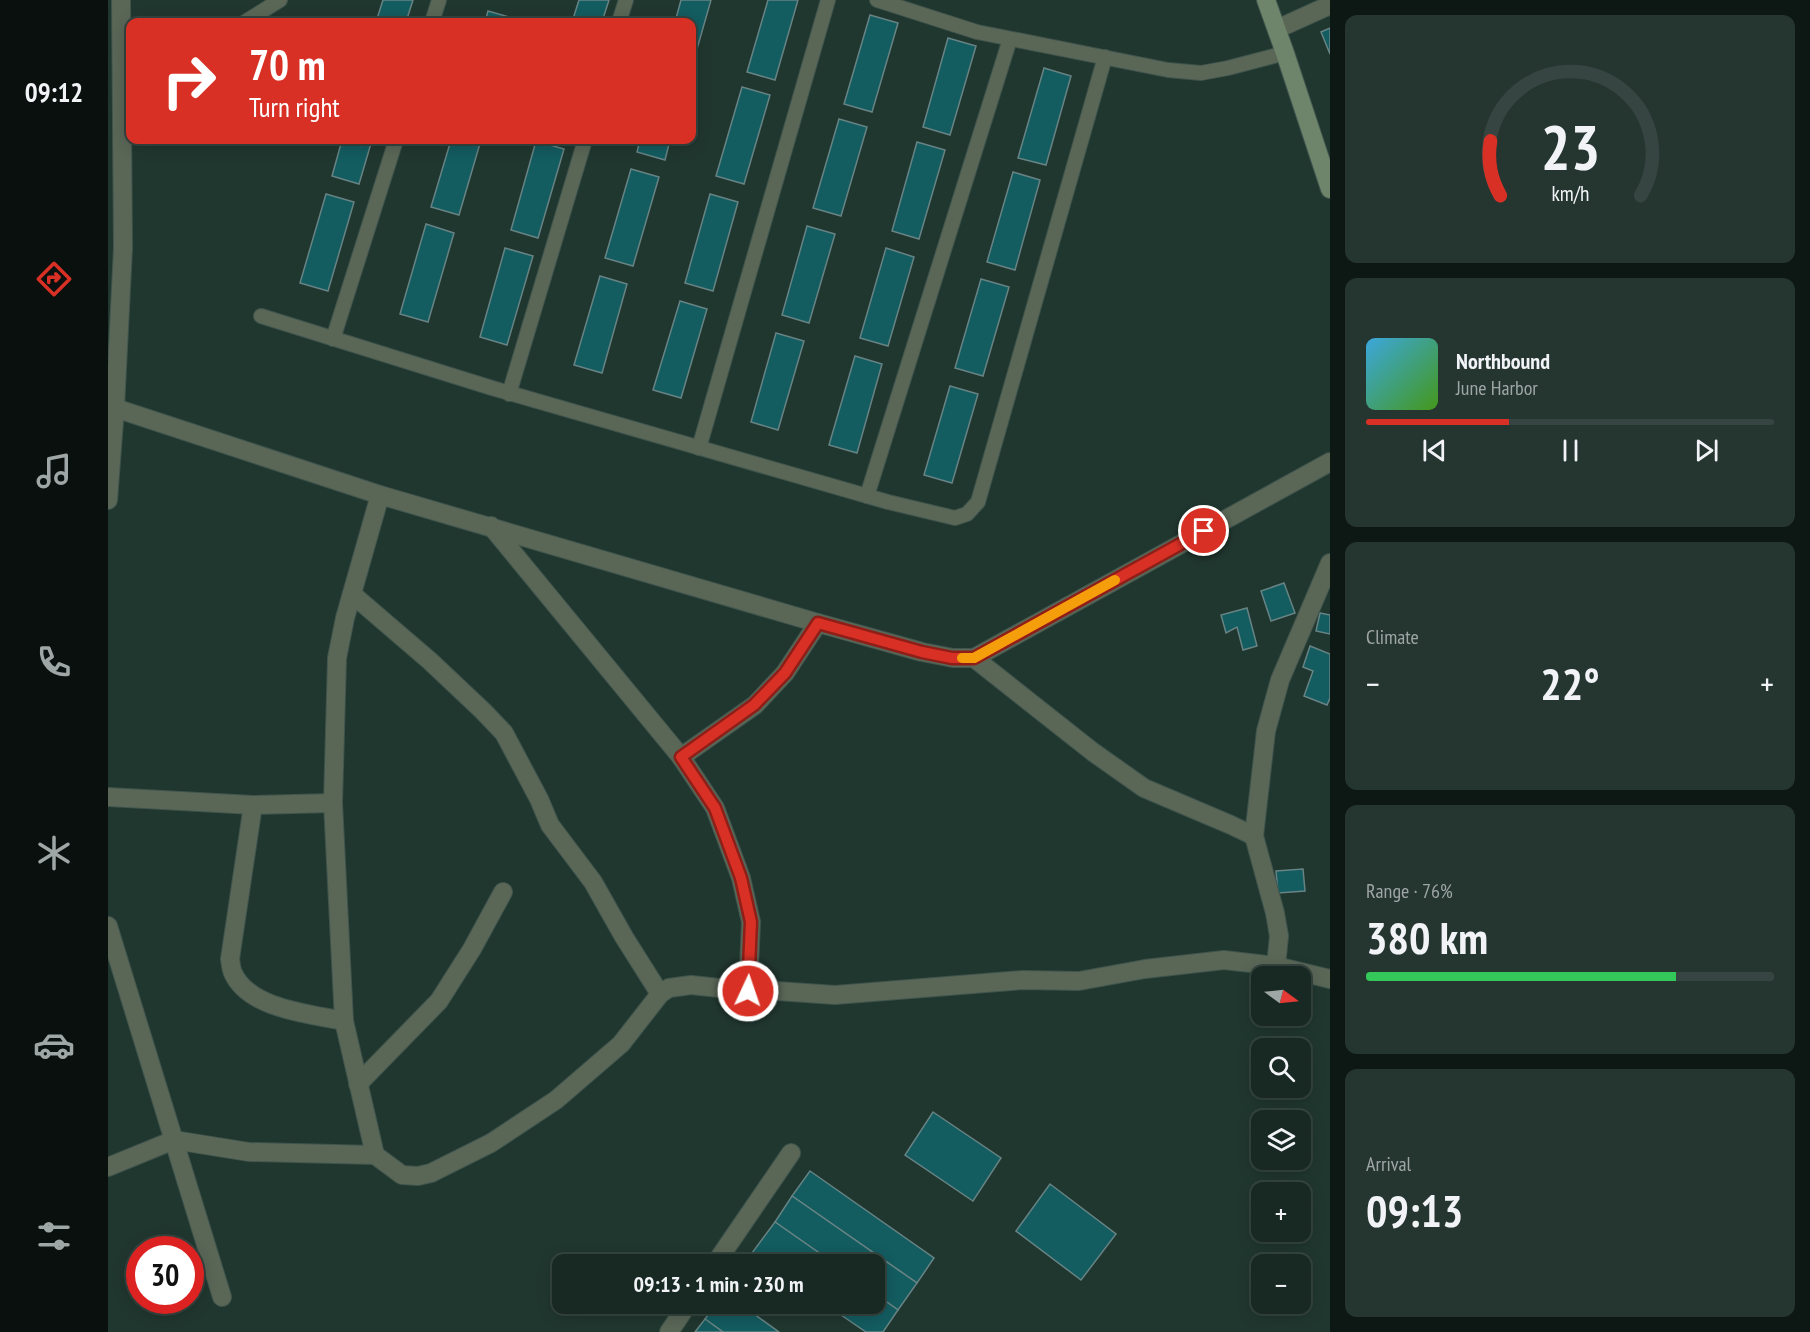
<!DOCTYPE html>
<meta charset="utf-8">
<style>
:root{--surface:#182923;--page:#253530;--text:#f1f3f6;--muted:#9fa6a6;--line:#364541;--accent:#d93025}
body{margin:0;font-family:"PT Sans Narrow",sans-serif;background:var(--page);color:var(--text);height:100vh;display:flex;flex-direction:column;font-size:22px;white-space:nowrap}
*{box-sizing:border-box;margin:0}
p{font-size:20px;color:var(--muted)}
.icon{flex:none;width:33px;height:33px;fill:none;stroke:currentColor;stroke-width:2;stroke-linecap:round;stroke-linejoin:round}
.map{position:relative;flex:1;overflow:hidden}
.side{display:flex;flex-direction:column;gap:15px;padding:15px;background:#0d1713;width:480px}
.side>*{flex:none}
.banner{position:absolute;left:18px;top:18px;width:570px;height:126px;border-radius:12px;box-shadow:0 3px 15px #0003,0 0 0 2px var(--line);background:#d93025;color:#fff;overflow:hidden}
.needle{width:39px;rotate:105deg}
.fabs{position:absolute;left:1143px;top:966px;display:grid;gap:12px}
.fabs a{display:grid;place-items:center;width:60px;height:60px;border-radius:12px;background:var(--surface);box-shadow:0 3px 15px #0003,0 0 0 2px var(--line);font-size:30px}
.speed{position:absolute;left:18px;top:1236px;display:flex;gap:12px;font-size:30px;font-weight:700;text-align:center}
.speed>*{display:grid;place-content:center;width:78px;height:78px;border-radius:50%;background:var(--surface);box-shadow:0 3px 15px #0003,0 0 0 2px var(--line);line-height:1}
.speed .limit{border:9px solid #d22;background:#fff;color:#111}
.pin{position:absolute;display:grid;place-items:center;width:51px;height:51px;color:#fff;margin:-26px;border:3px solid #fff;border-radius:50%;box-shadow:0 2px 6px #0007}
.me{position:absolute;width:66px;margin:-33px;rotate:3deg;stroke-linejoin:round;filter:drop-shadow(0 0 4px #0008)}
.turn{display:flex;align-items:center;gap:21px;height:126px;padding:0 24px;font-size:27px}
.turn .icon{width:78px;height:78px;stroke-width:2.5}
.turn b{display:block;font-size:42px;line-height:51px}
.big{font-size:45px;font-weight:800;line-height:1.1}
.side .widget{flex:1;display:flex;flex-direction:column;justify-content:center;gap:9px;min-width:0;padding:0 21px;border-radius:12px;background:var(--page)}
.side .dial{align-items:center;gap:0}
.dial svg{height:156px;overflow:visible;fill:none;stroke:var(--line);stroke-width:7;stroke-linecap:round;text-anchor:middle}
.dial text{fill:var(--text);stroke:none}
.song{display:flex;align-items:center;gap:18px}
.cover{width:72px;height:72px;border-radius:9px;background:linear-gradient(135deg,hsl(200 70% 55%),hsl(100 70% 35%))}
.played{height:6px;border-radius:3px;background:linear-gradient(90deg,var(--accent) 35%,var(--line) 35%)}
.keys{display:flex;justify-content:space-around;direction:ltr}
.heat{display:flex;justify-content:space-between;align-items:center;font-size:33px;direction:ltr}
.charge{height:9px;border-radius:4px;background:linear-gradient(90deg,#34c759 76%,var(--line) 0)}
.trip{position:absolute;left:444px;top:1254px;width:333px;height:60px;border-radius:12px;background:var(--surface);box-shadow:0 3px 15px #0003,0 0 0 2px var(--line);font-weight:800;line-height:60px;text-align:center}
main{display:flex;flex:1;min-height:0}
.tab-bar{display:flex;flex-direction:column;width:108px;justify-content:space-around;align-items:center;background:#0a100e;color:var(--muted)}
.tab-bar .icon{width:42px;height:42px}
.tab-bar .active{color:var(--accent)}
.tab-bar b{font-size:27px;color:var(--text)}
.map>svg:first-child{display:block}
.building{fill:#135c60;stroke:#678384;stroke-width:1.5}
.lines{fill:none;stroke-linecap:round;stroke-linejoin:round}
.lane-casing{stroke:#3f544d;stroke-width:16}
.street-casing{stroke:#3f544d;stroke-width:20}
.secondary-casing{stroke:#3f544d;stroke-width:20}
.lane{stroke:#5a6757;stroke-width:14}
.street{stroke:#5a6757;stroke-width:18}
.secondary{stroke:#6f856b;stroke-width:18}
.route-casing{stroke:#8d1f18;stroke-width:15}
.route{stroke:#d93025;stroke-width:10}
.slow{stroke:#f59e0b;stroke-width:10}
</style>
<main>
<nav class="tab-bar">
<b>09:12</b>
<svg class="icon active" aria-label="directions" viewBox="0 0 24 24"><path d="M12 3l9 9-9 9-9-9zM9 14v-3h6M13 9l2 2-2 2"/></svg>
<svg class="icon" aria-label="music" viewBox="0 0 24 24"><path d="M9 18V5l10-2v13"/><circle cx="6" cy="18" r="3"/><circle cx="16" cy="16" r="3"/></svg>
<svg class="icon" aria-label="phone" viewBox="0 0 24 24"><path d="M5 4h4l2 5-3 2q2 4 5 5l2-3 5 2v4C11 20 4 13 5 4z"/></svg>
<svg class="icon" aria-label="climate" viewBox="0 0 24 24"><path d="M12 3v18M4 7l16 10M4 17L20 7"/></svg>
<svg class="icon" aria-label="car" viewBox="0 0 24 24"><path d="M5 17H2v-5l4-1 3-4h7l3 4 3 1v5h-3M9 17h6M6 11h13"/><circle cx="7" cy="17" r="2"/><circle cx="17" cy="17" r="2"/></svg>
<svg class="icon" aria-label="filters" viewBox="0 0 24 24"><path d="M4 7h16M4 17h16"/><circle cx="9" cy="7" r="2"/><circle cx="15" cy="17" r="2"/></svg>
</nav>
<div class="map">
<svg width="1222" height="1332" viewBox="0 0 1222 1332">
<rect width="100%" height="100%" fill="#20372f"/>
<g class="building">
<polygon points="275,0 305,0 298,22 268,22"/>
<polygon points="471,0 501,0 494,22 477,22 465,19"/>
<polygon points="573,0 603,0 587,56 584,54 584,22 567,22"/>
<polygon points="660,0 690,0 667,80 639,72"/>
<polygon points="380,11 408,19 407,22 377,22"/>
<polygon points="762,15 790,23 764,112 736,104"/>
<polygon points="1222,28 1222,54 1213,32"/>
<polygon points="840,38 868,46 842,135 815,127"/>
<polygon points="936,68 963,76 938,165 910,158"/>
<polygon points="634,87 662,95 636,184 608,176"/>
<polygon points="731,119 759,127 733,216 705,208"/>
<polygon points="234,140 264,140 251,184 224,176"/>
<polygon points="343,140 373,140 351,215 323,207"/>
<polygon points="532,140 562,140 557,160 529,152"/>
<polygon points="428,141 456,149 430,238 403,230"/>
<polygon points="809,142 837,150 811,239 784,231"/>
<polygon points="523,169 551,177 525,266 497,258"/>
<polygon points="905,172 932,180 907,270 879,262"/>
<polygon points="218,194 246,202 220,291 192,283"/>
<polygon points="602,194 630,202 605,291 577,283"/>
<polygon points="318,224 346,233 320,322 292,314"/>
<polygon points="699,226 727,234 701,323 674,315"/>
<polygon points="397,248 425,256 399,345 372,337"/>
<polygon points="778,248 806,257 780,346 752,338"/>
<polygon points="492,276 519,284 494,373 466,365"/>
<polygon points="873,279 901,287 875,376 847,368"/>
<polygon points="572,301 599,309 573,398 545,390"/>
<polygon points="668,333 696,341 670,430 643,422"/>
<polygon points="747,356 774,364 749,453 721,445"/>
<polygon points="842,386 870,394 844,483 816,475"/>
<polygon points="1176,583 1187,613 1163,621 1153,591"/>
<polygon points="1139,608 1149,646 1135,650 1129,627 1118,633 1113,615"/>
<polygon points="1212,613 1222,615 1222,634 1208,631"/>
<polygon points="1202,646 1222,654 1222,698 1219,705 1196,696 1205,671 1195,667"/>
<polygon points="1195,869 1197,891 1170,893 1168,871"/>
<polygon points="825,1112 893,1158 865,1201 797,1155"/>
<polygon points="702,1171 826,1258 809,1283 684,1196"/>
<polygon points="942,1184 1008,1234 973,1280 908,1231"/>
<polygon points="684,1196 809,1283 790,1310 766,1293 766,1264 727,1264 667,1222"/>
<polygon points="667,1222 727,1264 661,1264 644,1253"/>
<polygon points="766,1293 790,1310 775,1332 758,1332 717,1304 766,1304"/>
<polygon points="608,1304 632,1304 671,1332 615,1332 597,1319"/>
<polygon points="597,1319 615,1332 587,1332"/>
</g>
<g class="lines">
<defs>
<g id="lane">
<polyline points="769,0 869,32 1060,70 1093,73 1120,68 1177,53"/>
<polyline points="137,22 172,0"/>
<polyline points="324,22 331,0"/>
<polyline points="511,22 518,0"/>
<polyline points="153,316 384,388 780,502 847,518 859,514 870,502 997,57"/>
<polyline points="225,339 288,140"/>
<polyline points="401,394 477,140"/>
<polyline points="591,448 720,0"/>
<polyline points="759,496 902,39"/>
</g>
<g id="street">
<polyline points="1169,29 1222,5"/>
<polyline points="7,408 272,495 710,623 814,652 845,658 866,658 1222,462"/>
<polyline points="0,500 7,408 15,248 13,0"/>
<polyline points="383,526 573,757 647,705 677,673 710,623"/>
<polyline points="244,594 322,661 375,711 396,733 431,799 442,825 485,882 516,937 552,994"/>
<polyline points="866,658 985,752 1036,788 1123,825 1146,836"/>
<polyline points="573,757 607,808 633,878 643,922 640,991"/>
<polyline points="0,797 145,805 225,803"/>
<path d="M 145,805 L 122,959 C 123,964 123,969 125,973 C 141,1009 202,1014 236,1021"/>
<polyline points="0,926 114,1297"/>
<polyline points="1168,966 1171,936 1167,913 1146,836 1158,731 1172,680 1222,563"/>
<polyline points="250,1084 331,1001 364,949 395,892"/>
<polyline points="267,1155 236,1021 225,803 229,658 237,618 272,495"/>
<polyline points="0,1167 66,1140 141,1152 267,1155 294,1175 310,1176 323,1173 383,1143 448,1100 513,1044 552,994 561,988 583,985 640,991 654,990 727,995 915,980 971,981 1037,969 1116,960 1168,966 1222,979"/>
<polyline points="607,1264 683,1153"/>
<polyline points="561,1332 580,1304"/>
</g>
<polyline id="secondary" points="1158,0 1177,53 1222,189"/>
</defs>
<use href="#lane" class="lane-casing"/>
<use href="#street" class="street-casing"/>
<use href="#secondary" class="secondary-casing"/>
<use href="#lane" class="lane"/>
<use href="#street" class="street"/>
<use href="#secondary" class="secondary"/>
</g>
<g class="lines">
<defs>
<polyline id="route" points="640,991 643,922 633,878 607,808 573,757 646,705 677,673 710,623 814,652 844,658 866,658 1096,531"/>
</defs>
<use href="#route" class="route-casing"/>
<use href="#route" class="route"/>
<polyline class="slow" points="854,658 866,658 1007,580"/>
</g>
</svg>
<div class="fabs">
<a><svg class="needle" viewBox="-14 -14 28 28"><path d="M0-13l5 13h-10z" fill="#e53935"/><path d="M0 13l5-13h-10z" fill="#9fa6a6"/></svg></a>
<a><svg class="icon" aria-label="search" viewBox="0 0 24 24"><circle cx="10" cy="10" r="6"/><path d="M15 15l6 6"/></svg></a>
<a><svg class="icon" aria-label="layers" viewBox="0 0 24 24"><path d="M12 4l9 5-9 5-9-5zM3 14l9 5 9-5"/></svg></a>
<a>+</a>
<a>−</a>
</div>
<div class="speed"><div class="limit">30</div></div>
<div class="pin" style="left:1096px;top:531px;background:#d93025"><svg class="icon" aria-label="arrive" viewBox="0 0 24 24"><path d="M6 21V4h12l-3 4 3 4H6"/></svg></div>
<svg class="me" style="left:640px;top:991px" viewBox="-20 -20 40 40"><circle r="17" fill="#d93025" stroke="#fff" stroke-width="3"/><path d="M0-11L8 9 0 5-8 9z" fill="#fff"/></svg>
<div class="trip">09:13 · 1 min · 230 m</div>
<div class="banner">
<div class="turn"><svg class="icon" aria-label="right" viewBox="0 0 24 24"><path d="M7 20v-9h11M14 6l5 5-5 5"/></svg><div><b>70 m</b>Turn right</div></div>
</div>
</div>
<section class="side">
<div class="widget dial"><svg viewBox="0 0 100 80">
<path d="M14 69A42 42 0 1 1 86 69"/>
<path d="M14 69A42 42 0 0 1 9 41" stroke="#d93025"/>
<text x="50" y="56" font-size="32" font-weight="700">23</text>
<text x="50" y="72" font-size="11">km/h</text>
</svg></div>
<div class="widget">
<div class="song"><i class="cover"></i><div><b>Northbound</b><p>June Harbor</p></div></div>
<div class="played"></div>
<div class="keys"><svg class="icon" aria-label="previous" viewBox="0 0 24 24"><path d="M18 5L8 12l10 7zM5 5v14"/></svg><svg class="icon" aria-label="pause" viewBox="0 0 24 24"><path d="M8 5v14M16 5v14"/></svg><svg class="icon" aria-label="next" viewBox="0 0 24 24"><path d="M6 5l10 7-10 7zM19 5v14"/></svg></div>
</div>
<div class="widget"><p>Climate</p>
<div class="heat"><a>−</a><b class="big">22°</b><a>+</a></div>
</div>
<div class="widget"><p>Range · 76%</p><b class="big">380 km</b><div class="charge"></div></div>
<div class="widget"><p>Arrival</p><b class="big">09:13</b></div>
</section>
</main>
